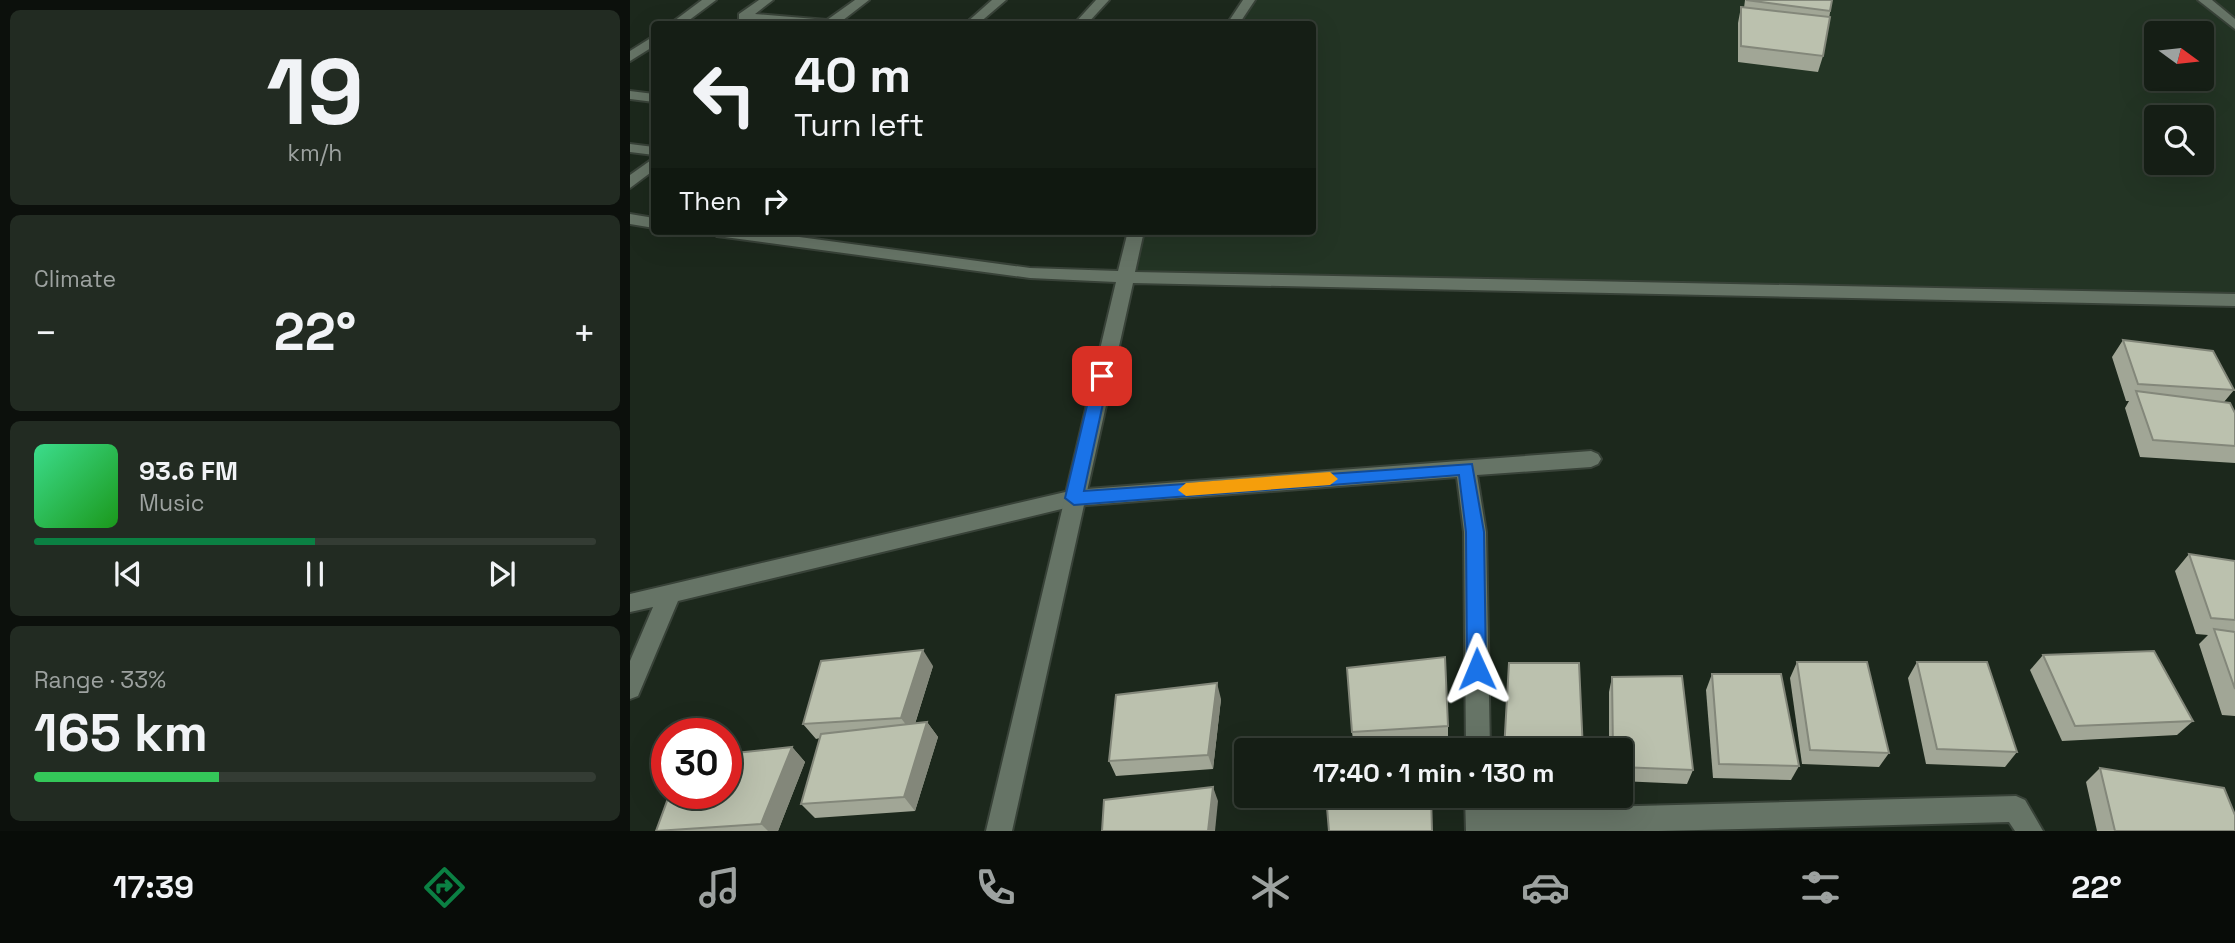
<!DOCTYPE html>
<meta charset="utf-8">
<style>
:root{--surface:#151e15;--page:#222b22;--text:#f1f3f6;--muted:#9da2a0;--line:#343c34;--accent:#0b8043}
body{margin:0;font-family:"Space Grotesk",sans-serif;background:var(--page);color:var(--text);height:100vh;display:flex;flex-direction:column;font-size:26px;white-space:nowrap}
*{box-sizing:border-box;margin:0}
p{font-size:23px;color:var(--muted)}
.icon{flex:none;width:38px;height:38px;fill:none;stroke:currentColor;stroke-width:2;stroke-linecap:round;stroke-linejoin:round}
.map{position:relative;flex:1;overflow:hidden}
.sheet{display:flex;flex-direction:column;gap:10px;padding:10px;background:#0c100c;width:630px}
.sheet>*{flex:none}
.banner{position:absolute;left:21px;top:21px;width:665px;height:214px;border-radius:7px;box-shadow:0 7px 28px #0002,0 0 0 2px var(--line);background:#151e15;color:var(--text);overflow:hidden}
.needle{width:46px;rotate:105deg}
.buttons{position:absolute;left:1514px;top:21px;display:grid;gap:14px}
.buttons a{display:grid;place-items:center;width:70px;height:70px;border-radius:7px;background:var(--surface);box-shadow:0 7px 28px #0002,0 0 0 2px var(--line);font-size:35px}
.speed{position:absolute;left:21px;top:718px;display:flex;gap:14px;font-size:35px;font-weight:700;text-align:center}
.speed>*{display:grid;place-content:center;width:91px;height:91px;border-radius:50%;background:var(--surface);box-shadow:0 7px 28px #0002,0 0 0 2px var(--line);line-height:1}
.speed .limit{border:10px solid #d22;background:#fff;color:#111}
.pin{position:absolute;display:grid;place-items:center;width:60px;height:60px;color:#fff;margin:-30px;border-radius:14px;box-shadow:0 4px 10px #0006}
.me{position:absolute;width:77px;margin:-38px;rotate:359deg;stroke-linejoin:round;filter:drop-shadow(0 0 5px #0008)}
.turn{display:flex;align-items:center;gap:24px;height:147px;padding:0 28px;font-size:32px}
.turn .icon{width:91px;height:91px;stroke-width:2.5}
.turn b{display:block;font-size:49px;line-height:60px}
.then{display:flex;align-items:center;height:66px;padding:0 28px;background:#0003;gap:14px;font-size:26px}
.big{font-size:52px;font-weight:700;line-height:1.1}
.sheet .tile{flex:1;display:flex;flex-direction:column;justify-content:center;gap:10px;min-width:0;padding:0 24px;border-radius:10px;background:var(--page)}
.sheet .dial{align-items:center;gap:0}
.dial b{font-size:91px;line-height:1}
.song{display:flex;align-items:center;gap:21px}
.cover{width:84px;height:84px;border-radius:10px;background:linear-gradient(135deg,hsl(150 70% 55%),hsl(120 70% 35%))}
.played{height:7px;border-radius:4px;background:linear-gradient(90deg,var(--accent) 50%,var(--line) 50%)}
.keys{display:flex;justify-content:space-around;direction:ltr}
.heat{display:flex;justify-content:space-between;align-items:center;font-size:38px;direction:ltr}
.charge{height:10px;border-radius:5px;background:linear-gradient(90deg,#34c759 33%,var(--line) 0)}
.trip{position:absolute;left:604px;top:738px;width:399px;height:70px;border-radius:7px;background:var(--surface);box-shadow:0 7px 28px #0002,0 0 0 2px var(--line);font-weight:700;line-height:70px;text-align:center}
.tabs{display:flex;height:112px;justify-content:space-around;align-items:center;background:#080c08;color:var(--muted)}
.tabs .icon{width:49px;height:49px}
.tabs .current{color:var(--accent)}
.tabs b{font-size:32px;color:var(--text)}
main{display:flex;flex:1;min-height:0}
.map>svg:first-child{display:block}
.built{fill:#233424;fill-rule:evenodd}
.lines{fill:none;stroke-linecap:round;stroke-linejoin:round}
.minor-casing{stroke:#384238;stroke-width:4}
.tertiary-casing{stroke:#384238;stroke-width:4}
.minor{fill:#667466;fill-rule:evenodd}
.tertiary{fill:#667466;fill-rule:evenodd}
.wall{fill:#a1a696}
.shaded-wall{fill:#83877a}
.building{fill:#bbc1ae;stroke:#83877a;stroke-width:2}
.route{fill:#1a73e8;stroke:#114b97;stroke-width:2}
.slow{fill:#f59e0b}
</style>
<main>
<section class="sheet">
<div class="tile dial"><b>19</b><p>km/h</p></div>
<div class="tile"><p>Climate</p>
<div class="heat"><a>−</a><b class="big">22°</b><a>+</a></div>
</div>
<div class="tile">
<div class="song"><i class="cover"></i><div><b>93.6 FM</b><p>Music</p></div></div>
<div class="played"></div>
<div class="keys"><svg class="icon" aria-label="previous" viewBox="0 0 24 24"><path d="M18 5L8 12l10 7zM5 5v14"/></svg><svg class="icon" aria-label="pause" viewBox="0 0 24 24"><path d="M8 5v14M16 5v14"/></svg><svg class="icon" aria-label="next" viewBox="0 0 24 24"><path d="M6 5l10 7-10 7zM19 5v14"/></svg></div>
</div>
<div class="tile"><p>Range · 33%</p><b class="big">165 km</b><div class="charge"></div></div>
</section>
<div class="map">
<svg width="1605" height="831" viewBox="0 0 1605 831">
<rect width="100%" height="100%" fill="#1c281c"/>
<path class="built" d="M 624,0 L 1605,0 L 1605,300 L 494,277 L 506,231 L 682,231 L 682,24 L 607,24 ZM 1526,33 L 1572,33 L 1572,79 L 1526,79 ZM 1526,117 L 1572,117 L 1572,163 L 1526,163 Z"/>
<g class="lines">
<defs>
<g id="minor">
<polygon points="72,0 86,0 54,24 40,24"/>
<polygon points="129,0 143,0 125,14 197,20 225,0 239,0 208,24 156,24 109,20 109,14"/>
<polygon points="362,0 376,0 348,24 335,24"/>
<polygon points="466,0 479,0 457,24 444,24"/>
<polygon points="1568,0 1582,0 1605,19 1605,29"/>
<polygon points="24,36 24,46 0,61 0,51"/>
<polygon points="0,91 24,94 24,102 0,99"/>
<polygon points="0,144 24,147 24,155 0,152"/>
<polygon points="24,158 24,170 0,188 0,175"/>
<polygon points="961,451 968,454 971,459 968,464 961,467 847,475 856,532 860,751 836,751 834,532 827,477 444,506 48,601 8,696 0,699 0,661 23,607 0,612 0,594 444,490"/>
<polygon points="835,796 861,796 861,810 1386,796 1395,800 1413,831 1385,831 1379,822 1029,831 836,831"/>
</g>
<g id="tertiary">
<polygon points="613,0 625,0 609,24 597,24"/>
<polygon points="0,214 24,218 24,228 0,224"/>
<polygon points="79,231 125,231 400,268 488,271 498,231 514,231 505,272 1605,294 1605,306 503,283 382,831 356,831 486,282 400,278 87,236"/>
</g>
</defs>
<use href="#minor" class="minor-casing"/>
<use href="#tertiary" class="tertiary-casing"/>
<use href="#minor" class="minor"/>
<use href="#tertiary" class="tertiary"/>
</g>
<g class="wall">
<polygon points="1115,0 1202,0 1193,56 1188,72 1108,62 1108,23 1111,7 1114,8"/>
<polygon points="1493,340 1604,390 1594,402 1605,413 1605,463 1510,457 1495,408 1499,401 1496,401 1482,357"/>
<polygon points="1559,554 1605,561 1605,716 1592,715 1569,644 1578,635 1566,634 1545,571"/>
<polygon points="1413,655 1563,721 1547,735 1432,741 1400,670"/>
<polygon points="1167,662 1259,753 1249,767 1172,764 1160,678"/>
<polygon points="1287,662 1387,752 1375,767 1296,764 1278,678"/>
<polygon points="303,666 285,724 297,722 308,737 285,811 185,818 171,804 190,738 186,739 173,724"/>
<polygon points="1082,674 1169,766 1161,780 1083,778 1076,690"/>
<polygon points="982,677 1063,770 1057,784 990,781 990,751 979,751 979,692"/>
<polygon points="591,699 583,769 486,776 479,761"/>
<polygon points="818,726 818,740 724,747 722,732"/>
<polygon points="162,747 175,762 148,831 26,831"/>
<polygon points="1470,768 1605,831 1467,831 1456,782"/>
</g>
<g class="shaded-wall">
<polygon points="293,650 303,666 282,733 271,718"/>
<polygon points="587,683 591,699 583,769 578,755"/>
<polygon points="297,722 308,737 285,811 274,797"/>
<polygon points="162,747 175,762 148,831 138,831 131,824"/>
<polygon points="583,787 588,801 585,831 578,831"/>
</g>
<g class="building">
<polygon points="1116,0 1202,0 1200,11"/>
<polygon points="1111,7 1200,17 1193,56 1111,46"/>
<polygon points="1493,340 1583,351 1604,390 1508,384"/>
<polygon points="1506,391 1600,403 1605,413 1605,446 1523,440"/>
<polygon points="1559,554 1605,561 1605,620 1581,618"/>
<polygon points="1584,629 1605,632 1605,689"/>
<polygon points="293,650 271,718 173,724 191,661"/>
<polygon points="1524,651 1563,721 1445,726 1413,655"/>
<polygon points="815,657 818,726 722,732 717,668"/>
<polygon points="1167,662 1237,662 1259,753 1180,750"/>
<polygon points="1287,662 1357,662 1387,752 1307,749"/>
<polygon points="879,663 949,663 953,751 874,751"/>
<polygon points="1082,674 1151,674 1169,766 1089,764"/>
<polygon points="1052,676 1063,770 990,767 990,751 983,751 982,677"/>
<polygon points="587,683 578,755 479,761 486,695"/>
<polygon points="297,722 274,797 171,804 191,734"/>
<polygon points="162,747 131,824 26,831 40,793 96,793 96,754"/>
<polygon points="1470,768 1594,788 1605,815 1605,831 1485,831"/>
<polygon points="583,787 578,831 472,831 474,800"/>
<polygon points="696,796 801,796 802,831 699,831"/>
</g>
<polygon class="route" points="472,370 479,376 454,491 842,464 854,532 856,669 853,675 847,677 840,675 837,669 836,532 829,475 444,505 435,498 464,376"/>
<polygon class="slow" points="700,472 708,479 700,485 556,496 548,490 556,483"/>
</svg>
<div class="buttons">
<a><svg class="needle" viewBox="-14 -14 28 28"><path d="M0-13l5 13h-10z" fill="#e53935"/><path d="M0 13l5-13h-10z" fill="#9da2a0"/></svg></a>
<a><svg class="icon" aria-label="search" viewBox="0 0 24 24"><circle cx="10" cy="10" r="6"/><path d="M15 15l6 6"/></svg></a>
</div>
<div class="speed"><div class="limit">30</div></div>
<div class="pin" style="left:472px;top:376px;background:#d93025"><svg class="icon" aria-label="arrive" viewBox="0 0 24 24"><path d="M6 21V4h12l-3 4 3 4H6"/></svg></div>
<svg class="me" style="left:847px;top:669px" viewBox="-20 -20 40 40"><path d="M0-17L14 15 0 8-14 15z" fill="#1a73e8" stroke="#fff" stroke-width="4"/></svg>
<div class="trip">17:40 · 1 min · 130 m</div>
<div class="banner">
<div class="turn"><svg class="icon" aria-label="left" viewBox="0 0 24 24"><path d="M17 20v-9H6M10 6l-5 5 5 5"/></svg><div><b>40 m</b>Turn left</div></div>
<div class="then">Then<svg class="icon" aria-label="right" viewBox="0 0 24 24"><path d="M7 20v-9h11M14 6l5 5-5 5"/></svg></div>
</div>
</div>
</main>
<nav class="tabs">
<b>17:39</b>
<svg class="icon current" aria-label="directions" viewBox="0 0 24 24"><path d="M12 3l9 9-9 9-9-9zM9 14v-3h6M13 9l2 2-2 2"/></svg>
<svg class="icon" aria-label="music" viewBox="0 0 24 24"><path d="M9 18V5l10-2v13"/><circle cx="6" cy="18" r="3"/><circle cx="16" cy="16" r="3"/></svg>
<svg class="icon" aria-label="phone" viewBox="0 0 24 24"><path d="M5 4h4l2 5-3 2q2 4 5 5l2-3 5 2v4C11 20 4 13 5 4z"/></svg>
<svg class="icon" aria-label="climate" viewBox="0 0 24 24"><path d="M12 3v18M4 7l16 10M4 17L20 7"/></svg>
<svg class="icon" aria-label="car" viewBox="0 0 24 24"><path d="M5 17H2v-5l4-1 3-4h7l3 4 3 1v5h-3M9 17h6M6 11h13"/><circle cx="7" cy="17" r="2"/><circle cx="17" cy="17" r="2"/></svg>
<svg class="icon" aria-label="filters" viewBox="0 0 24 24"><path d="M4 7h16M4 17h16"/><circle cx="9" cy="7" r="2"/><circle cx="15" cy="17" r="2"/></svg>
<b>22°</b>
</nav>
